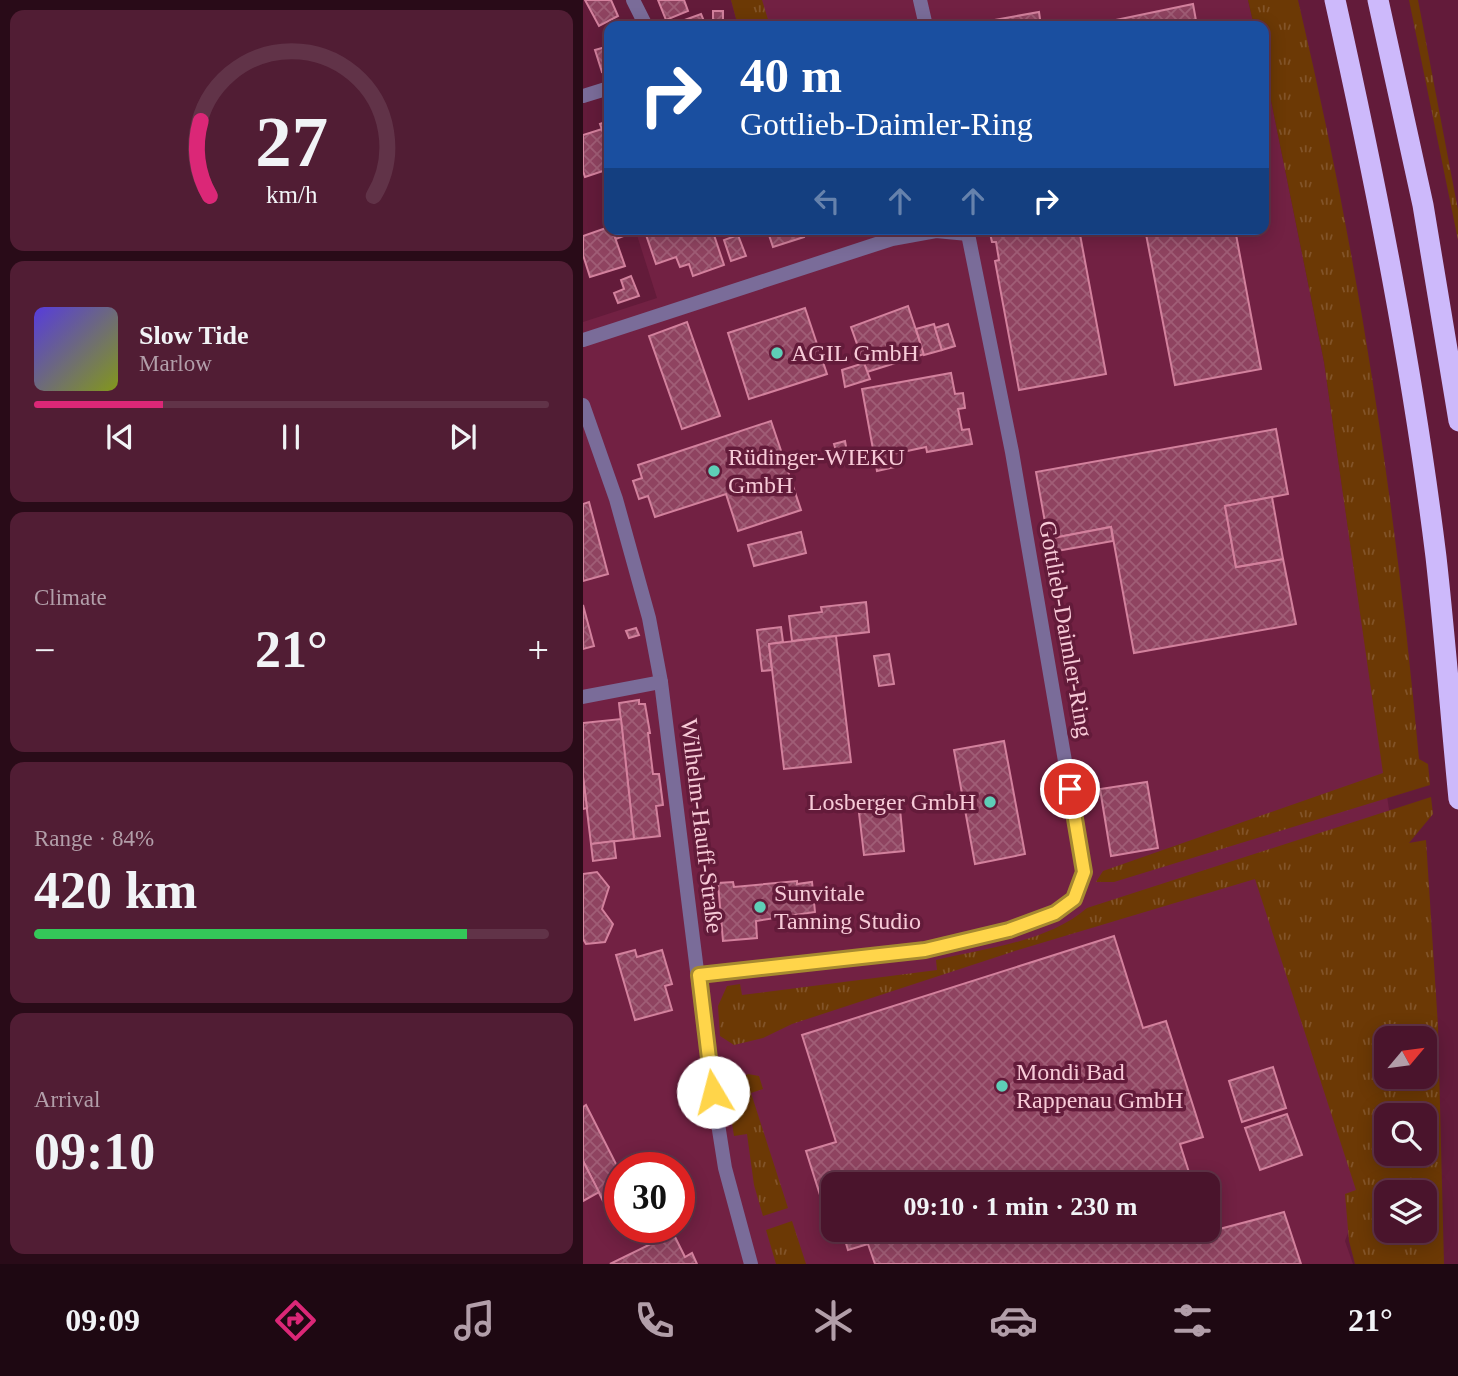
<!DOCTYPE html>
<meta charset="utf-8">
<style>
:root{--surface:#4a142c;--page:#511d34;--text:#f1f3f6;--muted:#b29ea9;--line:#613348;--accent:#db2777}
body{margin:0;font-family:Georgia,serif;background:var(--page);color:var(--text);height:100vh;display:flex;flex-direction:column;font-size:26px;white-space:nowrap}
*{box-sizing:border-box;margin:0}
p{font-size:23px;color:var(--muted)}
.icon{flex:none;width:38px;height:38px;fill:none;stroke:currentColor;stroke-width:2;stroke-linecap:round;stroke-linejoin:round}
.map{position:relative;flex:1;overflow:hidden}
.side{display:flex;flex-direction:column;gap:10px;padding:10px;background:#290b18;width:583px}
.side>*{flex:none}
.hud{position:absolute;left:21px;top:21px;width:665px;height:214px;border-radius:14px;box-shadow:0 4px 18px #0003,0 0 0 2px var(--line);background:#1a4fa0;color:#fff;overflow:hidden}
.needle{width:46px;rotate:61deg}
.buttons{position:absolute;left:791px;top:1026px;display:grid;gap:14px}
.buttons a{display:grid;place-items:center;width:63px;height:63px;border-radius:14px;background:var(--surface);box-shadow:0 4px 18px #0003,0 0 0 2px var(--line);font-size:35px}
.speed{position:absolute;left:21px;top:1152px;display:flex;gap:14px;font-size:35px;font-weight:700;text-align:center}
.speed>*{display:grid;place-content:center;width:91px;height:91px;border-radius:50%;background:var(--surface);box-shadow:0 4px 18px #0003,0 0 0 2px var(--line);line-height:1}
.speed .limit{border:10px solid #d22;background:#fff;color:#111}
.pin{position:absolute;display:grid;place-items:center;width:60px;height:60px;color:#fff;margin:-30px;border:4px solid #fff;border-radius:50%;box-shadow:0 2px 7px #0007}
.me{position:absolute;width:77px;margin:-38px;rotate:352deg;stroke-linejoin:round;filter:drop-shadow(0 0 5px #0008)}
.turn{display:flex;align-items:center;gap:24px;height:147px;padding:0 21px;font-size:32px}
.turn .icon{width:91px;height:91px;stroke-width:2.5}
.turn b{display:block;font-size:49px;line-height:60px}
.lanes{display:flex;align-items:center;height:66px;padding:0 21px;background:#0003;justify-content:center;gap:35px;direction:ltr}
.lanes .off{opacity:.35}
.big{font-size:52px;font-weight:700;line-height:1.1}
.side .widget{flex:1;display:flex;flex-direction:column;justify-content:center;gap:10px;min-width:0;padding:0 24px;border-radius:14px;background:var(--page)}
.side .dial{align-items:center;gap:0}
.dial svg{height:182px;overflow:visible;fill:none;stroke:var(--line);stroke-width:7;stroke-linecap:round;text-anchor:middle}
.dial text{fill:var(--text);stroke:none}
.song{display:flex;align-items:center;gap:21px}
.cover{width:84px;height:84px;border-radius:10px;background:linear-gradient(135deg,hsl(250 70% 55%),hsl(70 70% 35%))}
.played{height:7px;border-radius:4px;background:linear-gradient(90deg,var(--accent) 25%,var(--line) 25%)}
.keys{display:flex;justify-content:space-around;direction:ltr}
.heat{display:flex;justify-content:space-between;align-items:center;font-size:38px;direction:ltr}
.charge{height:10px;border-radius:5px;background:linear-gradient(90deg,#34c759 84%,var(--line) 0)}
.trip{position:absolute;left:238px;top:1172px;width:399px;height:70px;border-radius:14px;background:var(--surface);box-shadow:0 4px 18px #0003,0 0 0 2px var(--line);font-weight:700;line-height:70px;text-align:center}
.menu{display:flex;height:112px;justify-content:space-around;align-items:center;background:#1e0812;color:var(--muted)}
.menu .icon{width:49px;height:49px}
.menu .on{color:var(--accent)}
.menu b{font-size:32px;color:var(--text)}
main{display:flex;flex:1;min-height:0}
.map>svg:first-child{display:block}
.built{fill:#722143;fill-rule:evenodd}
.grass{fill:url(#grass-tufts);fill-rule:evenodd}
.building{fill:url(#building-cross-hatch);stroke:#d3819d;stroke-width:2}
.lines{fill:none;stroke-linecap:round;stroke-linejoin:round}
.minor{stroke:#7a6c99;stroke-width:14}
.motorway{stroke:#cdb9fb;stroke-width:21}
.route-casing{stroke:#a68a30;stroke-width:18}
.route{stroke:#ffd54a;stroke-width:12}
.poi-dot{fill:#5eceb7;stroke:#631b3a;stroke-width:2.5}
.labels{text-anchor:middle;stroke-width:7;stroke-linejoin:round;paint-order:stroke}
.poi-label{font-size:24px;fill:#f7cad7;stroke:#631b3a;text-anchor:start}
.street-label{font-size:24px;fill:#f7cad7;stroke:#631b3a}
</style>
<main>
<section class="side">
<div class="widget dial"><svg viewBox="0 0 100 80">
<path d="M14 69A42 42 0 1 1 86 69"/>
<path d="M14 69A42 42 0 0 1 10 36" stroke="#db2777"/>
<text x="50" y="56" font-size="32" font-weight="700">27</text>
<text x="50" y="72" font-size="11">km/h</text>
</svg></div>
<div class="widget">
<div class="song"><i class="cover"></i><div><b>Slow Tide</b><p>Marlow</p></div></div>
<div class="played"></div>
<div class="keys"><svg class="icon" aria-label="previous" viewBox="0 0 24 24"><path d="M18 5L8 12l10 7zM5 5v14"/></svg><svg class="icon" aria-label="pause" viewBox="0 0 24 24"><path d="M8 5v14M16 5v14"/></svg><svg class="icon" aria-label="next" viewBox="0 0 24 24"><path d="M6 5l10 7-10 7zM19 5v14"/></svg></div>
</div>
<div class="widget"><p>Climate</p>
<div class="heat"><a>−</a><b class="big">21°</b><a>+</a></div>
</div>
<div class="widget"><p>Range · 84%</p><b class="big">420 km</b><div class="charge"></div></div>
<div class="widget"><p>Arrival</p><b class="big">09:10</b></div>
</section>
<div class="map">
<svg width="876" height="1264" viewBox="0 0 876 1264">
<defs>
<pattern id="grass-tufts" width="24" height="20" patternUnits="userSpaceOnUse" patternTransform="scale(1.75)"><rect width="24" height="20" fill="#6c3905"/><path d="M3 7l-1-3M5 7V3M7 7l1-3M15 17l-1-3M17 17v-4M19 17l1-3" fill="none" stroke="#825429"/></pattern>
<pattern id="building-cross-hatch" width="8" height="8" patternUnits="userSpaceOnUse" patternTransform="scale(1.75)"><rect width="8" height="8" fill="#8f4360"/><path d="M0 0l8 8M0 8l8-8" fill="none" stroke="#a05d76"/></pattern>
</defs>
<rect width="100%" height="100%" fill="#631b3a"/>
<g class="built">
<polygon points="148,0 665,0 671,26 155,26"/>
<path d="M 681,66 L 741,362 L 810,837 L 803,1038 L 803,1131 L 762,1241 L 770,1264 L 0,1264 L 0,322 L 74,298 L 52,229 L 681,229 ZM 37,1167 L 96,1167 L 96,1227 L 37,1227 ZM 250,1185 L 625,1185 L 625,1230 L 250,1230 Z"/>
</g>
<g class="grass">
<polygon points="148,0 179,0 187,26 155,26"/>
<path d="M 665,0 L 715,0 C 774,249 813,504 836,759 L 845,764 L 847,785 L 531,882 L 513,882 L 520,871 L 800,773 L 741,362 L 681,66 L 681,26 L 671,26 Z"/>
<polygon points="826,0 835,0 875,210 875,240"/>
<path d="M 848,797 L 850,814 L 826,843 L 843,840 L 855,1026 L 861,1264 L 772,1264 L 766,1241 L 762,1194 L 773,1190 L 672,879 L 435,950 L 209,1024 L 180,1038 L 151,1045 L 137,1036 L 135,1006 L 144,986 L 157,984 L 159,995 L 354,970 L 353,960 C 403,948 465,942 504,908 ZM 803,1038 L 842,1038 L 842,1076 L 803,1076 ZM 803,1115 L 842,1115 L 842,1153 L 803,1153 ZM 803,1192 L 842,1192 L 842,1230 L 803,1230 Z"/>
<polygon points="165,1074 176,1076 180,1089 168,1093 205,1208 180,1216 171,1185 164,1134 151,1136 145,1099 151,1082"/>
<polygon points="209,1221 223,1264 193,1264 183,1230"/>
</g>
<g class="building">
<polygon points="2,0 28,0 35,16 16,26"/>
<polygon points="75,0 101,0 105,11 83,20"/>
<polygon points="610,4 614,26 524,26 523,22"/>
<rect x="130" y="11" width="10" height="15"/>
<polygon points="456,12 458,26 378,26"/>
<polygon points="118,14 123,26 85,26"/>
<polygon points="26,46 26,70 19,72 12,50"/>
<polygon points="26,121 26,140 23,141 17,124"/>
<polygon points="19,129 26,151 26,169 2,177 0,171 0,135"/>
<polygon points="26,227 26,229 29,229 42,266 7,277 0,255 0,236"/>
<polygon points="29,229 50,229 51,232 33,239"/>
<polygon points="61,229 129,229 141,265 110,276 106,264 97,267 93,257 73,264"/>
<polygon points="184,229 219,229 221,237 190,247"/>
<polygon points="406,229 496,229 523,374 436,390 412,261 416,260 413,242 409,242"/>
<polygon points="562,229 652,229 678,369 592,385"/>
<polygon points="155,235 163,256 148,261 141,240"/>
<polygon points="48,276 56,296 35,303 31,293 41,289 38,280"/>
<polygon points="325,306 341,354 284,372 268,327"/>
<polygon points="222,308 244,374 166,399 145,333"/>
<polygon points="104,322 137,416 99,429 66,336"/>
<polygon points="351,324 359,350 341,355 333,329"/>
<polygon points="365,324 372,346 359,350 352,328"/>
<polygon points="281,363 287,379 262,387 259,370"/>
<polygon points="368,373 372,394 380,393 382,408 375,409 379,430 386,429 389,444 344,452 343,447 310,454 312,467 294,471 279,389"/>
<polygon points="188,421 218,510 155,531 143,494 72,517 65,496 56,499 50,481 59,478 55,465"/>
<polygon points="693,429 705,494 642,506 653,567 700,559 713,624 551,653 528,527 465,539 453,472"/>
<polygon points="262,441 264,452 254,454 251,444"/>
<polygon points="689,497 700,559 653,567 642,506"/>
<polygon points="6,502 25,574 0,581 0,504"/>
<polygon points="528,527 530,541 468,552 465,539"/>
<polygon points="218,532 223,553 171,566 165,545"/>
<polygon points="283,602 286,632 209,641 206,616 239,612 238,607"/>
<polygon points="0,605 11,646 0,649"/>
<polygon points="198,627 200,642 186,644 189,670 179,671 174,630"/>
<polygon points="53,628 56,635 46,638 43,631"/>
<polygon points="253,636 268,762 201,769 186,644"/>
<polygon points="306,654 311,684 296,686 291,656"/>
<polygon points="56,700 56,704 62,704 67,733 65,733 70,774 76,774 80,805 73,806 77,836 51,839 36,703"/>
<polygon points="38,719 51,839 8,844 0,777 0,723"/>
<polygon points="421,741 442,854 392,864 371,750"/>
<polygon points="0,777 4,808 0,809"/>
<polygon points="564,782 575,848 528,856 517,789"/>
<polygon points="317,809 321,851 281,855 276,813"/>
<polygon points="31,841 33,858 10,861 8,844"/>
<polygon points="14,872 26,887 19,909 30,924 22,942 3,944 0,939 0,874"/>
<polygon points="214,881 214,884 229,882 232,912 173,921 174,938 140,941 135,883 150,882 151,887"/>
<polygon points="531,936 560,1028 583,1021 620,1137 597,1144 610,1185 250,1185 250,1204 246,1192 237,1195 223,1151 253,1142 219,1035"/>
<polygon points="52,950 54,957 79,950 89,984 82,986 89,1010 52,1020 33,955"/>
<polygon points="690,1067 703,1108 659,1122 646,1081"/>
<polygon points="3,1105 37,1172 37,1193 20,1201 0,1161 0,1107"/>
<polygon points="704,1114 719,1155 677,1170 662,1128"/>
<polygon points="0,1161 16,1192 0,1201"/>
<polygon points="701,1212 718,1264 292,1264 285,1244 265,1250 259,1230 624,1230 625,1232"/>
<polygon points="90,1233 102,1257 109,1253 114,1264 27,1264"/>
</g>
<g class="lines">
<g class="minor">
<polyline points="50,0 63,26"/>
<polyline points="337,0 343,26"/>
<polyline points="0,96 26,88"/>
<polyline points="0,340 309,239 353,231 385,234"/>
<polyline points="0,405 33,499 66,618 78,682 126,1067 142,1168 168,1264"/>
<polyline points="0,697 78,682"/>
<polyline points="115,975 342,950 426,930 472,913 491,899 501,872 429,452 384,229"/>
</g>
<g class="motorway">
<path d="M 752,0 C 793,184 830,370 853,557 C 862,637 868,718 876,799"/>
<polyline points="795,0 840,205 876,421"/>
</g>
</g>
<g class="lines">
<defs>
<polyline id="route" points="130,1092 116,975 342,950 426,930 472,913 491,899 501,872 487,789"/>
</defs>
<use href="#route" class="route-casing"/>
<use href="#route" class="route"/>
</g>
<g class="poi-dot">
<circle cx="194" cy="353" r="7"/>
<circle cx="131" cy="471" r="7"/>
<circle cx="407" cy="802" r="7"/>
<circle cx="177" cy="907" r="7"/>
<circle cx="419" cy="1086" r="7"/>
</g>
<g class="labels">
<g class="poi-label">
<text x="208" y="361">AGIL GmbH</text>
<text x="145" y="465">Rüdinger-WIEKU<tspan x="145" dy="28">GmbH</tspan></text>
<text x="393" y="810" text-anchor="end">Losberger GmbH</text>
<text x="191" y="901">Sunvitale<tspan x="191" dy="28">Tanning Studio</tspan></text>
<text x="433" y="1080">Mondi Bad<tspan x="433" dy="28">Rappenau GmbH</tspan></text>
</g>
<g class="street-label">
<text transform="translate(483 629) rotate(80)" y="8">Gottlieb-Daimler-Ring</text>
<text transform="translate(119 826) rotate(83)" y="8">Wilhelm-Hauff-Straße</text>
</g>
</g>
</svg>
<div class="buttons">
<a><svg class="needle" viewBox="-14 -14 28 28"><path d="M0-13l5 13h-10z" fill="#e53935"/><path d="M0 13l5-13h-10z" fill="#b29ea9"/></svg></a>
<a><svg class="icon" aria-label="search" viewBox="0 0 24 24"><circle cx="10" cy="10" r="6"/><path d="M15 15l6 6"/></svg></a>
<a><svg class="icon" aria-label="layers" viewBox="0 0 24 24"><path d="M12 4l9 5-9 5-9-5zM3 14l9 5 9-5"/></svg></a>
</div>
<div class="speed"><div class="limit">30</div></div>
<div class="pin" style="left:487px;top:789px;background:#d93025"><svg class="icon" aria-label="arrive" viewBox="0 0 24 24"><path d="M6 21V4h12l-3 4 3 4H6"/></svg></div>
<svg class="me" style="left:130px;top:1092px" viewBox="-20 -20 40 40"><circle r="19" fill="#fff"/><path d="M0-13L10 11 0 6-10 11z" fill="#ffd54a"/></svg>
<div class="trip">09:10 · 1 min · 230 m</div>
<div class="hud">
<div class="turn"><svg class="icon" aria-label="right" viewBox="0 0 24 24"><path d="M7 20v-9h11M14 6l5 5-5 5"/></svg><div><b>40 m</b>Gottlieb-Daimler-Ring</div></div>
<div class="lanes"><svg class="icon off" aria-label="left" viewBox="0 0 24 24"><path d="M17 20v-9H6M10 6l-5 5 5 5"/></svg><svg class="icon off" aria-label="ahead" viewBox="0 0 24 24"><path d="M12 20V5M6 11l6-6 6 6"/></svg><svg class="icon off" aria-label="ahead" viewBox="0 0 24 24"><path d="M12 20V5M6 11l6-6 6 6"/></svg><svg class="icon" aria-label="right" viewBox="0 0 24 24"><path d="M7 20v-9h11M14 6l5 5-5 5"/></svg></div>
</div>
</div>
</main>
<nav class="menu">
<b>09:09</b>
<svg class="icon on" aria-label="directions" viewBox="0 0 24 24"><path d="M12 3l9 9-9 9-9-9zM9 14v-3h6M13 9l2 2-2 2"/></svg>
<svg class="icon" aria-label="music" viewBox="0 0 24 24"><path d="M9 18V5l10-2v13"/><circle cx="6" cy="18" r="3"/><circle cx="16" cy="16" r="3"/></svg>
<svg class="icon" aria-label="phone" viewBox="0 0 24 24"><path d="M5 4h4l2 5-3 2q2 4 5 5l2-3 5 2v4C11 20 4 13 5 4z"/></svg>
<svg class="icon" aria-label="climate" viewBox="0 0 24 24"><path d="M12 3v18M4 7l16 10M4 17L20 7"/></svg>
<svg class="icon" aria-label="car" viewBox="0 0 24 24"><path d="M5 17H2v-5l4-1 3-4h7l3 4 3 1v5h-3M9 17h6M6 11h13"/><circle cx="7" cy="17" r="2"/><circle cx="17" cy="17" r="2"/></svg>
<svg class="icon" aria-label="filters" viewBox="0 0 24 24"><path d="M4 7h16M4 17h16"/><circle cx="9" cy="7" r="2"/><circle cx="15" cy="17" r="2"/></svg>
<b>21°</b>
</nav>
